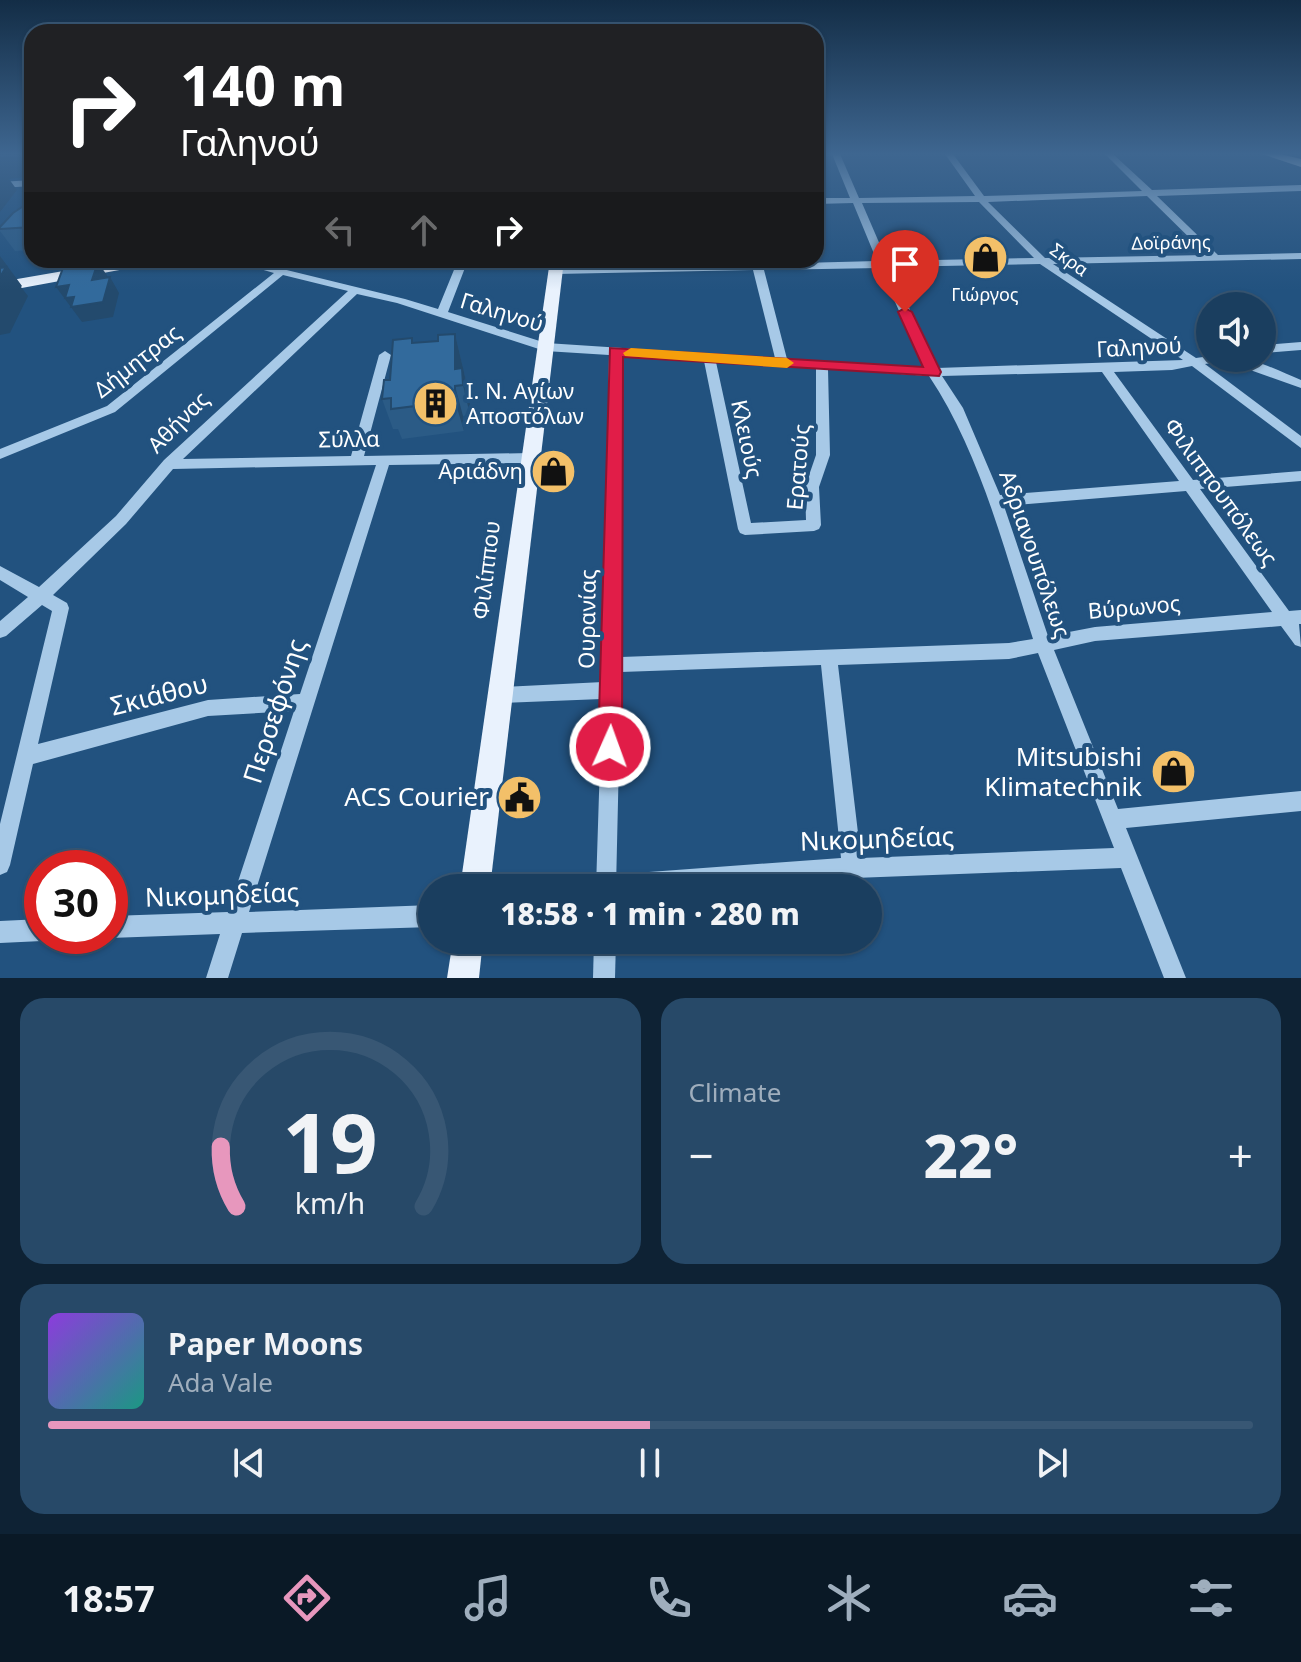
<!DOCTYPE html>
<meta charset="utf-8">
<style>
:root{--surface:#1a3e5f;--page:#274968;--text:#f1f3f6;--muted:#9faebd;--line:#385774;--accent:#e797bd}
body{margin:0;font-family:"Noto Sans",sans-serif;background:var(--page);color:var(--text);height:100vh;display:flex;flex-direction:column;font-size:30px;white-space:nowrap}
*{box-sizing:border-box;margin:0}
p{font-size:26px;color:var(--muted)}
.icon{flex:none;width:44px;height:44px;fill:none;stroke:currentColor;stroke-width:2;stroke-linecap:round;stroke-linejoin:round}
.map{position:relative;height:978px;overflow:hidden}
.panel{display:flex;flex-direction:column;gap:20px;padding:20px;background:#0e2234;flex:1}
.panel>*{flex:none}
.hud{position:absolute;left:24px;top:24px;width:800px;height:244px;border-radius:24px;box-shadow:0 2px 6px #0004,0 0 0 2px var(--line);background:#202124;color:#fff;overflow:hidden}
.fabs{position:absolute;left:1196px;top:292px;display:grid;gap:16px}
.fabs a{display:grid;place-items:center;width:80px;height:80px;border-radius:50%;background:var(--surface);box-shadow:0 2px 6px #0004,0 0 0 2px var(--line);font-size:40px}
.speed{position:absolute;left:24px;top:850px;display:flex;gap:16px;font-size:40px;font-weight:700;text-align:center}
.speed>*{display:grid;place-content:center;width:104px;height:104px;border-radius:50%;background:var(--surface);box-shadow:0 2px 6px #0004,0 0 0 2px var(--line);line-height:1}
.speed .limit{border:12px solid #d22;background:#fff;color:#111}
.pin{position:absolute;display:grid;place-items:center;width:68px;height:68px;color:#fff;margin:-82px -34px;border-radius:50% 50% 50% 0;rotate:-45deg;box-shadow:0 0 8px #0007}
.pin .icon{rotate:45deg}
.me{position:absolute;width:88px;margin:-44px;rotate:2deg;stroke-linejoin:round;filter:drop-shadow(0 0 6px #0008)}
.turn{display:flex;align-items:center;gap:28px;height:168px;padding:0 24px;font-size:36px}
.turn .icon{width:104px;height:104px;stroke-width:2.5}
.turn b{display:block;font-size:56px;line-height:68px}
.lanes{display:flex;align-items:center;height:76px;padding:0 24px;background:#0003;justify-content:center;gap:40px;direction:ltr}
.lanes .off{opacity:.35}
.big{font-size:60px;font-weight:800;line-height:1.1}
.panel .widget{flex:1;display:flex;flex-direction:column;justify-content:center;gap:12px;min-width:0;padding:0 28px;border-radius:24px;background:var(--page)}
.panel .dial{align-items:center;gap:0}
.dial svg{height:208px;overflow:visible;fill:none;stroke:var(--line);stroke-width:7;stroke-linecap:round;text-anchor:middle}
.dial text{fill:var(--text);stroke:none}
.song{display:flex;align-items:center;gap:24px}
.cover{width:96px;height:96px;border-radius:12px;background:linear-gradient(135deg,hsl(270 70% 55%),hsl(170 70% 35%))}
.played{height:8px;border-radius:4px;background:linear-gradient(90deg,var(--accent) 50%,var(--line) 50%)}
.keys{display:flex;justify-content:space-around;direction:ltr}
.heat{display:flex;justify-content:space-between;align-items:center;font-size:44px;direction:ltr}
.panel .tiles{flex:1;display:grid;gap:20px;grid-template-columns:1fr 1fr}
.widget:last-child{grid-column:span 2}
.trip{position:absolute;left:418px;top:874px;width:464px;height:80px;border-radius:40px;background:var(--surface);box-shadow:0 2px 6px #0004,0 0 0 2px var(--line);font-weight:800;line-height:80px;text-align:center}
.menu{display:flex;height:128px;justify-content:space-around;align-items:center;background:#0a1926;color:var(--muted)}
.menu .icon{width:56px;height:56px}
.menu .current{color:var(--accent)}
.menu b{font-size:36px;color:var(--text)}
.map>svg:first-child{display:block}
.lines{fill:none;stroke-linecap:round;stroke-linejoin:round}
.minor{fill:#a7c9e7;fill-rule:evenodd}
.major{fill:#e9f2fd;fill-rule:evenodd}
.wall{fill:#2b5b86}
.shaded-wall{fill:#234a6d}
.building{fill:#326a9c;stroke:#234a6d;stroke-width:2}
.route{fill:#e11d48;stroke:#92132f;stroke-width:2}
.slow{fill:#f59e0b}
.labels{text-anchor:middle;stroke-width:8;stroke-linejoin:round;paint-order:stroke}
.far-street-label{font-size:18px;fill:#fff;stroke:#22527f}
.far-poi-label{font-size:18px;fill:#fff;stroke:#22527f}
.street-label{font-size:22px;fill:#fff;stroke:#22527f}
.poi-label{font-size:22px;fill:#fff;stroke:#22527f;text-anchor:start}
.near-street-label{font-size:26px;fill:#fff;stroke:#22527f}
.near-poi-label{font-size:26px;fill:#fff;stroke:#22527f;text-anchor:end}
</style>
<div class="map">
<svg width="1301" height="978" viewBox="0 0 1301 978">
<rect width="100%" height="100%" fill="#22527f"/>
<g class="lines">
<g class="minor">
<path d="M 832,154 L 840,154 L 859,198 L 975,196 L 945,154 L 953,154 L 984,196 L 1142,191 L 1105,154 L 1113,154 L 1152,190 L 1301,185 L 1301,191 L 1157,196 L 1218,255 L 1301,253 L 1301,259 L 1053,264 L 1196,358 L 1210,356 L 1210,358 L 1226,358 L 1224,361 L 1205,364 L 1301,436 L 1301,448 L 1192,366 L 1172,370 L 1114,372 L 1193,480 L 1301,471 L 1301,481 L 1200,489 L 1289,611 L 1301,610 L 1301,624 L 1299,624 L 1301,647 L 1295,645 L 1281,626 L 1095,641 L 1054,650 L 1118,809 L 1301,791 L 1301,811 L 1126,828 L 1186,978 L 1164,978 L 1121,868 L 802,880 L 704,888 L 621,888 L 624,881 L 649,872 L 841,858 L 821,665 L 621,672 L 616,888 L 596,888 L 602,699 L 501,703 L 495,701 L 492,695 L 495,689 L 501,687 L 603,682 L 609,355 L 545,351 L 397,303 L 357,294 L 183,459 L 351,456 L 379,355 L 385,351 L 391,355 L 364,456 L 530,453 L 537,458 L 530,463 L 389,465 L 249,912 L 432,905 L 432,927 L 242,933 L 228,978 L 206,978 L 220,934 L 110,938 L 106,936 L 110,936 L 110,916 L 228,912 L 294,711 L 208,716 L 33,764 L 10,865 L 7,872 L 0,875 L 0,824 L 52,611 L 42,605 L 6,636 L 0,638 L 0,621 L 28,597 L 0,580 L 0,566 L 39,587 L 116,516 L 164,460 L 348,291 L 283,275 L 115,412 L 0,459 L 0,449 L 107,406 L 274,273 L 229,260 L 246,260 L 405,299 L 438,309 L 458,260 L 468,260 L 448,312 L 546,343 L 775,358 L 753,270 L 555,274 L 550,271 L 555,268 L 752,264 L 751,260 L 761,260 L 762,264 L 877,261 L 853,203 L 816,204 L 816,198 L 850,198 ZM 1147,196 L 1207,255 L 1045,258 L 988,202 ZM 979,202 L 1034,258 L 887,261 L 862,203 ZM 1040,264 L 1183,360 L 937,368 L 890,267 ZM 880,268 L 924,367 L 787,359 L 764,270 ZM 621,356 L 704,361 L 738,529 L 740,533 L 745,535 L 814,531 L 819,529 L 821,525 L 819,487 L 830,455 L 828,369 L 929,376 C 981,454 1004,550 1033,639 L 1009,643 L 621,657 ZM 716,362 L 816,368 L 816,455 L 805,487 L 806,520 L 751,523 ZM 1102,372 L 1179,481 L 1000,495 L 963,408 L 942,376 ZM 376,465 L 300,694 L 208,700 L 38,744 L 69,608 L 67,603 L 53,595 L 126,524 L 173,469 ZM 1186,491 L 1272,612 L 1095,627 L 1048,636 L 1004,506 ZM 1038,653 L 1114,848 L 861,858 L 838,665 L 1009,659 Z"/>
<polygon points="32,180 32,186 0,188 0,182"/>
<polygon points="1301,342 1301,350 1262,353 1262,345"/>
<path d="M 1234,358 C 1256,358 1280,372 1301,380 L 1301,388 L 1253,371 Z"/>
<polygon points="42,919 42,936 50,938 42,941 0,943 0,921"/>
<polygon points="594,940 616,940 615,978 593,978"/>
</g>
<g class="major">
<polygon points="1262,154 1280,154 1301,159 1301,167"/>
<polygon points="127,260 159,260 152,264 0,292 0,282"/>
<polygon points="550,260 564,260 490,888 460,888"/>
<polygon points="453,940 483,940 479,978 447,978"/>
</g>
</g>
<g class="wall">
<polygon points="32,206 32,250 15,251 0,231 0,227"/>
<polygon points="455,334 470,398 470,415 463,416 464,431 402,439 398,429 393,429 382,399 390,380 414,343 438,341"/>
</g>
<g class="shaded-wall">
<polygon points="20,154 32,154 32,176 9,179 17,190 0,212 0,158"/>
<polygon points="0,256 22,286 21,287 28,296 10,333 0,335"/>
<polygon points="98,262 108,277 92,280"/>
<polygon points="110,277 119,293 113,317 82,322 56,287"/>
<polygon points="455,334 470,398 470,415 463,385 455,369"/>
<polygon points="455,386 463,416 464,431 455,401"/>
</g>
<g class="building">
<polygon points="0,154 20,154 18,156 0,158"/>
<polygon points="32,206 32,227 0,229 0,227 13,213 22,207"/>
<polygon points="98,262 92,280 110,277 103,302 71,307 74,297 65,298 69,285 56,287 63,268"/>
<polygon points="6,267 0,277 0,268"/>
<polygon points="455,334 455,369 462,368 463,385 455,386 455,401 391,409 391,398 382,399 384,380 390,380 393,340 412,338 412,343 438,341 438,335"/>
</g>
<linearGradient id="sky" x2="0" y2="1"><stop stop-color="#132d46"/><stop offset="0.53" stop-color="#3e6690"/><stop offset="1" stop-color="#3e6690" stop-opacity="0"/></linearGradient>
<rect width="1301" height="290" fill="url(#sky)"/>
<polygon class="route" points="905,308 912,312 941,372 939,376 623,357 622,747 618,755 610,759 601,755 598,747 610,348 923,367 898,312"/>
<polygon class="slow" points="631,348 787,358 794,363 787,368 625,356 623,353"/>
<defs>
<symbol id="shop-disc" viewBox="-11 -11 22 22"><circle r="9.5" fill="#f3c069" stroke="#22527f"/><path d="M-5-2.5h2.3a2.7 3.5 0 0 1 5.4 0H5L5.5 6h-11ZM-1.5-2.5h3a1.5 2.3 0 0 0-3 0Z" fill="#111"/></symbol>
<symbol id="building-disc" viewBox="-11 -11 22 22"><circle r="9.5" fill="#f3c069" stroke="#22527f"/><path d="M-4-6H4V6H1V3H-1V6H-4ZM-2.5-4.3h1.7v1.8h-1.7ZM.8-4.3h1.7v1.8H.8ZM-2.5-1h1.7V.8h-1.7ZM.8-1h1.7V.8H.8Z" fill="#111"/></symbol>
<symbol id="civic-disc" viewBox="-11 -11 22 22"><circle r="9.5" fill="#f3c069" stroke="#22527f"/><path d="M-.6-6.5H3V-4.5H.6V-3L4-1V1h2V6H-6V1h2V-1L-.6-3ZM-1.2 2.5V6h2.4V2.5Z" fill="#111"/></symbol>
</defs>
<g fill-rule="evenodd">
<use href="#shop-disc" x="960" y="232" width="51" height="51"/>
<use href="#building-disc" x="410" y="378" width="51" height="51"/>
<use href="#shop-disc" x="528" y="446" width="51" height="51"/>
<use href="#shop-disc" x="1148" y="746" width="51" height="51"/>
<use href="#civic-disc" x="494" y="772" width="51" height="51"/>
</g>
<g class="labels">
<g class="far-street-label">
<text transform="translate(1171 243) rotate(-1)" y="6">Δοϊράνης</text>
<text transform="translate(1069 260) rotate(36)" y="6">Σκρα</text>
</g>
<g class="far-poi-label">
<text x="985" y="301">Γιώργος</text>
</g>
<g class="street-label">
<text transform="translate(502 312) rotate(17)" y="8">Γαληνού</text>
<text transform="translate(1139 347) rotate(-3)" y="8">Γαληνού</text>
<text transform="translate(137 361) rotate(-38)" y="8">Δήμητρας</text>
<text transform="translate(178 422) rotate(-45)" y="8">Αθήνας</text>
<text transform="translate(349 439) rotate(-1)" y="8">Σύλλα</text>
<text transform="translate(747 439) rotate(78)" y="8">Κλειούς</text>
<text transform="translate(798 467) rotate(-85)" y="8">Ερατούς</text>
<text transform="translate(1221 492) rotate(54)" y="8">Φιλιππουπόλεως</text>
<text transform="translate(1035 554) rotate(71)" y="8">Αδριανουπόλεως</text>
<text transform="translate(486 570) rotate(-83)" y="8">Φιλίππου</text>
<text transform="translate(1134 607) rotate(-5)" y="8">Βύρωνος</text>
<text transform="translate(587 619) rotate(-89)" y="8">Ουρανίας</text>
</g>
<g class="poi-label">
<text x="466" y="399">Ι. Ν. Αγίων<tspan x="466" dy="25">Αποστόλων</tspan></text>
<text x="523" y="479" text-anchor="end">Αριάδνη</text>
</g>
<g class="near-street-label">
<text transform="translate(159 695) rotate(-14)" y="9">Σκιάθου</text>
<text transform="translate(275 711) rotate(-72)" y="9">Περσεφόνης</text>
<text transform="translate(877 839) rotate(-2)" y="9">Νικομηδείας</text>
<text transform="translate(222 895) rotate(-2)" y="9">Νικομηδείας</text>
</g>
<g class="near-poi-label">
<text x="1142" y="766">Mitsubishi<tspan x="1142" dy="30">Klimatechnik</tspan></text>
<text x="489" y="806">ACS Courier</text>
</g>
</g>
</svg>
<div class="fabs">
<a><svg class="icon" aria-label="sound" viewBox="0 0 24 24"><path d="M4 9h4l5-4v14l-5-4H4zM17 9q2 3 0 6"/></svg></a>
</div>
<div class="speed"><div class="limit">30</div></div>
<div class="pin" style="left:905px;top:312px;background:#d93025"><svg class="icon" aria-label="arrive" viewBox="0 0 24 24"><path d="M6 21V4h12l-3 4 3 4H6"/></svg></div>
<svg class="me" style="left:610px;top:747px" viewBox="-20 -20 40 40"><circle r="17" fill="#e11d48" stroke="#fff" stroke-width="3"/><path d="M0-11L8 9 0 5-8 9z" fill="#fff"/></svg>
<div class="trip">18:58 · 1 min · 280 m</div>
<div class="hud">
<div class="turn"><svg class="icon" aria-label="right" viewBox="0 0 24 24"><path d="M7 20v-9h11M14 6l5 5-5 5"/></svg><div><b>140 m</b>Γαληνού</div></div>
<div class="lanes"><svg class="icon off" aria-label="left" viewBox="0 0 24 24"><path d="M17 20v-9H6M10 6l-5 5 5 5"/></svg><svg class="icon off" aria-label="ahead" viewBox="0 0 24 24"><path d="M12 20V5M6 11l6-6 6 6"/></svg><svg class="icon" aria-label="right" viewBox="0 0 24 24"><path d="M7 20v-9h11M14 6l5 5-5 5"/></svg></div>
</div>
</div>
<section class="panel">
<div class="tiles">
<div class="widget dial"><svg viewBox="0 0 100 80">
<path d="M14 69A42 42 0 1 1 86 69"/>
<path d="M14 69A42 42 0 0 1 8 46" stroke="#e797bd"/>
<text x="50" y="56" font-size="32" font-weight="700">19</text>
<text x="50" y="72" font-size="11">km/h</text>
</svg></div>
<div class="widget"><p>Climate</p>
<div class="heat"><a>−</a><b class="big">22°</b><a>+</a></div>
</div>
<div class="widget">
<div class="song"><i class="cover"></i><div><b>Paper Moons</b><p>Ada Vale</p></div></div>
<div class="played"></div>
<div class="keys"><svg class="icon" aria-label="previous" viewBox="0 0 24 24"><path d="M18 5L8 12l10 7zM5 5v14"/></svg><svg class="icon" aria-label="pause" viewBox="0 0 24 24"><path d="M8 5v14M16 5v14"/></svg><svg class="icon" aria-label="next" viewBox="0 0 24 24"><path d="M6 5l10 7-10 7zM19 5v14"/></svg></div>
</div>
</div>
</section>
<nav class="menu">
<b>18:57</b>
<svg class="icon current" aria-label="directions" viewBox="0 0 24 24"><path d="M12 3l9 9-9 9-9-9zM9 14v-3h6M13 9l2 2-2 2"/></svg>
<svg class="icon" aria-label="music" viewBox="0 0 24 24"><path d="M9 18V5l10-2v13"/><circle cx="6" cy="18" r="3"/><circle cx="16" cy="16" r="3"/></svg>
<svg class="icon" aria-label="phone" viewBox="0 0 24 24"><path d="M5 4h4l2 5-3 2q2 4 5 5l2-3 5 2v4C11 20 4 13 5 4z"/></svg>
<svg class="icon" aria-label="climate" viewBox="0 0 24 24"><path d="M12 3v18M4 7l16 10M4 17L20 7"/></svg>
<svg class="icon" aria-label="car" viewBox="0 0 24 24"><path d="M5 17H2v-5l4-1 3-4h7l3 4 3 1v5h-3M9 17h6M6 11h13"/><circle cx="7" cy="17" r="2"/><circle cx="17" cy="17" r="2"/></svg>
<svg class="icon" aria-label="filters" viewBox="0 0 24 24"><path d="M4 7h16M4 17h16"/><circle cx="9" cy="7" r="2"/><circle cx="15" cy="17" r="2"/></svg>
</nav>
